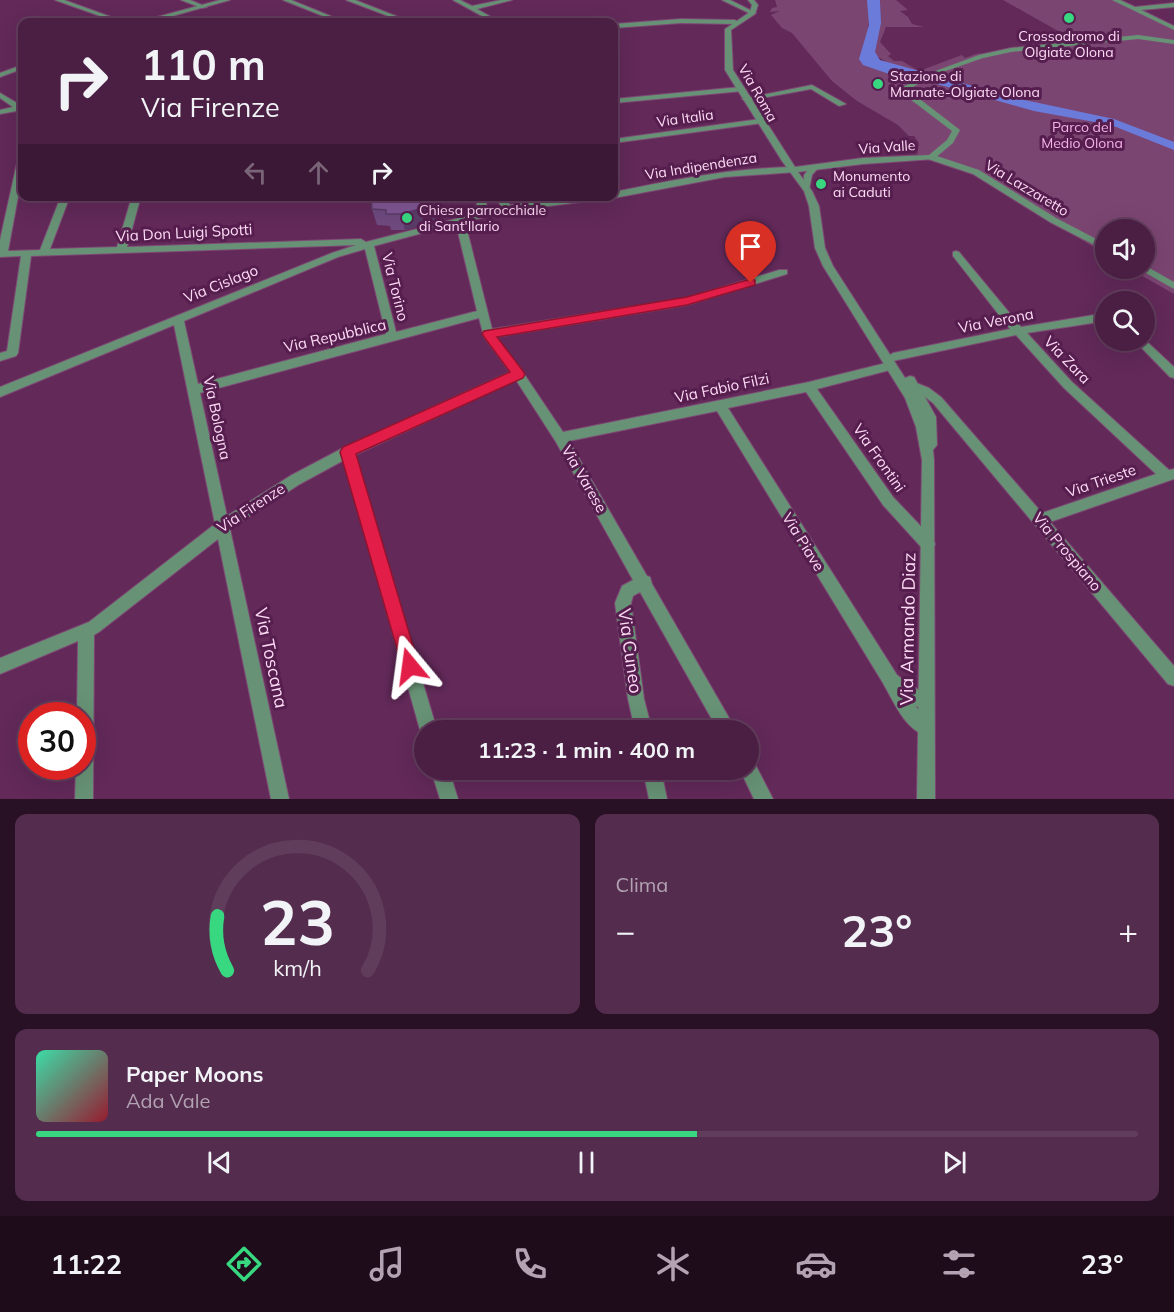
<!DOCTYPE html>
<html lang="it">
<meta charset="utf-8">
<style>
:root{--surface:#4a1f43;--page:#542c4e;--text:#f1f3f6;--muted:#b2a2b2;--line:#613d5c;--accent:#38d880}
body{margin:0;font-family:Mulish,sans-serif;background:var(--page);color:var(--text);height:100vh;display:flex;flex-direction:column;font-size:22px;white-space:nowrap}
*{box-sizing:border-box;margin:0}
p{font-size:20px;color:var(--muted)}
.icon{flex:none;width:33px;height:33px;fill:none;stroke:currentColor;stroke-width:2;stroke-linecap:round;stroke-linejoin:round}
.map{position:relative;height:799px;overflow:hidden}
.side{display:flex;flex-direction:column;gap:15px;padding:15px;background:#291125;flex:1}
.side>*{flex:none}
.banner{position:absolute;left:18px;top:18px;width:600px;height:183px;border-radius:12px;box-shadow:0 6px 24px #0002,0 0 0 2px var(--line);background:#4a1f43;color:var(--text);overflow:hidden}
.fabs{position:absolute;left:1095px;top:219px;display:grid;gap:12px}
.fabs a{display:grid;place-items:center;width:60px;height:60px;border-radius:50%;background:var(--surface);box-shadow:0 6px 24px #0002,0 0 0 2px var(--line);font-size:30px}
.speed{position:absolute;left:18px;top:702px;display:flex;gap:12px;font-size:30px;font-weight:700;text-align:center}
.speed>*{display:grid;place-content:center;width:78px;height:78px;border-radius:50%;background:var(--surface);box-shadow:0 6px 24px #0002,0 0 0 2px var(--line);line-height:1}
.speed .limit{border:9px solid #d22;background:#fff;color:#111}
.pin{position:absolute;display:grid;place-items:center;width:51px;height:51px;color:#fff;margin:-62px -26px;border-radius:50% 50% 50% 0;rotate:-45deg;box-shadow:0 0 6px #0007}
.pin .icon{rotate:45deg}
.me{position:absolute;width:66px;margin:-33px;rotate:344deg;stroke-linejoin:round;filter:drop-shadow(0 0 4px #0008)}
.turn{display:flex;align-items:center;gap:21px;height:126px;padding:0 24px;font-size:27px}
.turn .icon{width:78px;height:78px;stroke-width:2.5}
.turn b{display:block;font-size:42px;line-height:51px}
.lanes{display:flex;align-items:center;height:57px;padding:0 24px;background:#0003;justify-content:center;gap:30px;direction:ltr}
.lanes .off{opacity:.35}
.big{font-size:45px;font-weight:700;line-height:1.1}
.side .widget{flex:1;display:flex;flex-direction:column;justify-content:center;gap:9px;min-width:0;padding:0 21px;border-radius:12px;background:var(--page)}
.side .dial{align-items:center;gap:0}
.dial svg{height:156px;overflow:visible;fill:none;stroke:var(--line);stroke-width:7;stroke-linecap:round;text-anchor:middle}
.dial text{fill:var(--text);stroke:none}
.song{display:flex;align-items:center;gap:18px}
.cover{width:72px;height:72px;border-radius:9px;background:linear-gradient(135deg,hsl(160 70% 55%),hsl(350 70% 35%))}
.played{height:6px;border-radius:3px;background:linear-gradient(90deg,var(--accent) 60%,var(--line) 60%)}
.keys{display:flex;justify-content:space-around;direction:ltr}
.heat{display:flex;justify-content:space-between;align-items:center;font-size:33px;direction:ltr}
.side .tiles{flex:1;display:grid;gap:15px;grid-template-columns:1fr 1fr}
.widget:last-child{grid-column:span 2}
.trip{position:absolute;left:414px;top:720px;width:345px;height:60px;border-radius:30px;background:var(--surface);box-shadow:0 6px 24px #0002,0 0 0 2px var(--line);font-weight:700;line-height:60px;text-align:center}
.menu{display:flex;height:96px;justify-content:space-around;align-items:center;background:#1e0c1b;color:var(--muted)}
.menu .icon{width:42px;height:42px}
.menu .current{color:var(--accent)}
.menu b{font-size:27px;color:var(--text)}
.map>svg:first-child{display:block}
.green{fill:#7b4572}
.water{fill:#6b7bda}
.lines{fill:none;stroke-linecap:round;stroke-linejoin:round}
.minor-casing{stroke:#7e4975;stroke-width:2}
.tertiary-casing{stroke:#7e4975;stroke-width:2}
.minor{fill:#679275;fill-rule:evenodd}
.tertiary{fill:#679275;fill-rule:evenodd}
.wall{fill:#6e4a7f}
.shaded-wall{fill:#5a3c68}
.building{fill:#805694;stroke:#5a3c68;stroke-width:1.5}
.route{fill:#e11d48;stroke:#92132f;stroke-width:1.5}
.poi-dot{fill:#38d880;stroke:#561e4e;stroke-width:2}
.labels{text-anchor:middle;stroke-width:6;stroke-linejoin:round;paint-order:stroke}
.far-poi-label{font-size:14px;fill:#fddaf5;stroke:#561e4e;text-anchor:start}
.far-street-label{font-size:14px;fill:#fddaf5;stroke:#561e4e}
.far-park-label{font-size:14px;fill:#f5b2e7;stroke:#561e4e}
.street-label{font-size:15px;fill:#fddaf5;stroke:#561e4e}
.near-street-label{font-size:18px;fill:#fddaf5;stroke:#561e4e}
</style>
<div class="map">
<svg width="1174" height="799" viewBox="0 0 1174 799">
<rect width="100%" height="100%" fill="#622959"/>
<path class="green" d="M 775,0 L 871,0 L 865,62 L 924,74 L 888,63 L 875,55 C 873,37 882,20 880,0 L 896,0 L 908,10 L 900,11 L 908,17 L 912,24 L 924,27 L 886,27 L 880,42 L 891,54 L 888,56 L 894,61 L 902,61 L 919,71 L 962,55 L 965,58 L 976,54 L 1131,38 L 1074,40 L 1003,0 L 1116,0 L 1174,29 L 1174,294 L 1130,269 L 1144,268 L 1144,230 L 1106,230 L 1105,254 L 971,172 L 941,161 L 917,156 L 919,143 L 914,136 L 909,136 L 898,125 L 857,101 L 832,81 L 792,33 L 782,28 L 771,15 L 780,11 L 770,12 L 772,8 L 777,7 Z"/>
<polygon class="water" points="867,0 880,0 881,23 875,52 880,60 1020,99 1114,119 1174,142 1174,150 1111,125 1034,111 937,84 892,75 863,65 859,59 869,25"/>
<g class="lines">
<defs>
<g id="minor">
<polygon points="55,0 64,0 125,22 117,22"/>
<polygon points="181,0 190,0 207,7 202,8"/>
<polygon points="283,0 291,0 345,22 338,22"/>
<polygon points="346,0 355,0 411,22 404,22"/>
<polygon points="453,0 460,0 472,6 501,0 512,0 477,9 500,22 493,22"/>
<polygon points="722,0 730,0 756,13 751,14"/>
<polygon points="1112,0 1120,0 1135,7 1174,3 1174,7 1141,10 1174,26 1174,30"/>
<polygon points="681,19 735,20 738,22 735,24 681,23 614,28 614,24"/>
<polygon points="812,85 846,104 839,106 811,89 746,101 742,99"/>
<polygon points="740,87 743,87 743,91 614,103 614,99"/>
<polygon points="0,93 22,106 22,110 0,114 0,110 13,107 0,98"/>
<polygon points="760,119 764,121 763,123 614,143 614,139"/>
<path d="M 19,154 L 22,154 L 22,175 L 8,251 L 40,250 L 61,196 L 70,196 L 50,249 L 117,247 L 132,196 L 141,196 L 127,247 L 361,239 L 366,242 L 479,213 L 475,196 L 484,196 L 488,210 L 502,207 L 494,196 L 503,196 L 510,205 L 579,196 L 609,196 L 605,199 L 508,211 L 465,222 L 492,329 L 687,298 L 779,270 L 787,270 L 787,274 L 687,305 L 496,337 L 522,371 L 563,432 L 809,382 L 890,362 L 894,363 L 896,366 L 894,369 L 817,389 L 893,497 L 933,539 L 935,544 L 933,549 L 928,551 L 923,549 L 883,505 L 806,392 L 728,408 L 897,675 L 911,686 L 932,696 L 934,702 L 932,708 L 926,710 L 915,706 L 932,722 L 934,728 L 932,734 L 926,736 C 904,728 894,702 883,683 L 717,411 L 569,441 L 647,576 L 650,577 L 652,584 L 736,730 L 718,730 L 640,592 L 633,596 L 631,603 L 644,699 L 652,730 L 635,730 L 628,699 L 615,603 L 622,586 L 633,580 L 556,442 L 516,380 L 355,455 L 437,730 L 424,730 L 424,737 L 420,730 L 344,460 L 300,484 L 230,529 L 289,799 L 271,799 L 218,539 L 99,632 L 94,635 L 93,799 L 75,799 L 76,766 L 82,766 L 82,716 L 77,716 L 78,641 L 0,674 L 0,658 L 89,622 L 215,524 L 174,325 L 0,397 L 0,387 L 332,253 L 356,245 L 31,256 L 18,353 L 16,356 L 0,361 L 0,353 L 7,351 L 21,256 L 0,257 L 0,240 ZM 456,224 L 477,311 L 396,332 L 374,246 ZM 365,249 L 386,334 L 198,384 L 184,321 L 338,257 ZM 479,318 L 484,337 L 510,372 L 343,448 L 290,476 L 227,516 L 200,393 Z"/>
<polygon points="928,155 934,155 979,170 1056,218 1106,244 1106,251 1050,222 973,174 928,159"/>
<polygon points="811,166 818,168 812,175 809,190 803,190 804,175"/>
<path d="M 793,167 L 796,168 L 796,172 L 725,177 L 614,198 L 611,196 L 614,196 L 614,192 C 673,180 732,168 793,167 Z"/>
<polygon points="956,251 959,252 1021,327 1106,313 1106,321 1027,333 1072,382 1169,470 1174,469 1174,479 1050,522 1174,666 1174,686 1168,684 933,403 921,394 910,390 908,387 914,382 929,388 941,397 1042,513 1156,474 1064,388 1016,335 893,361 887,357 893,353 1010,329 953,256 953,252"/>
<polygon points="1144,265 1174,282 1174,289 1137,268 1144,268"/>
<polygon points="1144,339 1174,367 1174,378 1170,377 1134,340 1144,340"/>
<polygon points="748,759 754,762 773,799 754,799 740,770 748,770"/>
<polygon points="431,770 449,770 458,799 440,799"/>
<polygon points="643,770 661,770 667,799 649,799"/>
</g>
<g id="tertiary">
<polygon points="220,0 230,0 151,22 125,22 128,20 146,20"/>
<polygon points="748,0 754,0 758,5 755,14 731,30 733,70 795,167 863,158 929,155 947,140 952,131 906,96 903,87 930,73 979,55 1011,48 1138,35 1174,40 1174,44 1138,39 1011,52 983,58 934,75 911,88 912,93 960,130 953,143 934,159 863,164 798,172 812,191 819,206 825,248 833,266 905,378 910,376 914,377 936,417 937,445 933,450 934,460 935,799 917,799 922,460 916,427 905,398 823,266 815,248 809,206 804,191 782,161 725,70 725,29 750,12 752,5"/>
<polygon points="22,65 22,69 0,77 0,73"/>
</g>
</defs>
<use href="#minor" class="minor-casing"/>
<use href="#tertiary" class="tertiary-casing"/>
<use href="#minor" class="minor"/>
<use href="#tertiary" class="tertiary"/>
</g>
<polygon class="wall" points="371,196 437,221 405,230 391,230 390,226 377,225 372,209"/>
<polygon class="shaded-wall" points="434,205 437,221 405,230 401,214"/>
<polygon class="building" points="371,196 432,196 434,205 401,214 386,214 386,210 372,209"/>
<polygon class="route" points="751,279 755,280 755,285 687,305 497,337 523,371 525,374 523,378 356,454 419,666 417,673 410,675 404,673 340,452 343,447 510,372 484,337 482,334 484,331 687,297"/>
<g class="poi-dot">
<circle cx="1069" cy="18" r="6"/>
<circle cx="878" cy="84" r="6"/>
<circle cx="821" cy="184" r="6"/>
<circle cx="407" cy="218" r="6"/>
</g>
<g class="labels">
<g class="far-poi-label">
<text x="1069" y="41" text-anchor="middle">Crossodromo di<tspan x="1069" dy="16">Olgiate Olona</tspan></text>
<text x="890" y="81">Stazione di<tspan x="890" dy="16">Marnate-Olgiate Olona</tspan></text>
<text x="833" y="181">Monumento<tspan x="833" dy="16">ai Caduti</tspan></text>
<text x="419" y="215">Chiesa parrocchiale<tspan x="419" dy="16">di Sant'Ilario</tspan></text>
</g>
<g class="far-street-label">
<text transform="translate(758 93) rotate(60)" y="5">Via Roma</text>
<text transform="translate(685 118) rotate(-8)" y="5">Via Italia</text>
<text transform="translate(887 147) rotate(-4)" y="5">Via Valle</text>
<text transform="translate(701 166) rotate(-9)" y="5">Via Indipendenza</text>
<text transform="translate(1027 188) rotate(31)" y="5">Via Lazzaretto</text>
</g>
<g class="far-park-label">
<text x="1082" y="132">Parco del<tspan x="1082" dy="16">Medio Olona</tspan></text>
</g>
<g class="street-label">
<text transform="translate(184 233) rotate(-3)" y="5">Via Don Luigi Spotti</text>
<text transform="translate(221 284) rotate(-22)" y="5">Via Cislago</text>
<text transform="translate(395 287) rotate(76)" y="5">Via Torino</text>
<text transform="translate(996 321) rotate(-11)" y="5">Via Verona</text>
<text transform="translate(335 336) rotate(-13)" y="5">Via Repubblica</text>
<text transform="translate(1067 360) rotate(46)" y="5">Via Zara</text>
<text transform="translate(722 388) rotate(-12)" y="5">Via Fabio Filzi</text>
<text transform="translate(217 418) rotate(78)" y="5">Via Bologna</text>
<text transform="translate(879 458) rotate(55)" y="5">Via Frontini</text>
<text transform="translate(584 479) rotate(60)" y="5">Via Varese</text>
<text transform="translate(1101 481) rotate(-19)" y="5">Via Trieste</text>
<text transform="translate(251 508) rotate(-33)" y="5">Via Firenze</text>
<text transform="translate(803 542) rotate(58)" y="5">Via Piave</text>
<text transform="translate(1067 552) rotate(50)" y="5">Via Prospiano</text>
</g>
<g class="near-street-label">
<text transform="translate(908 629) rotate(-89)" y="6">Via Armando Diaz</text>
<text transform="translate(630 651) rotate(82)" y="6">Via Cuneo</text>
<text transform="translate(271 658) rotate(78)" y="6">Via Toscana</text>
</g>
</g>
</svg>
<div class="fabs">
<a><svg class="icon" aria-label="sound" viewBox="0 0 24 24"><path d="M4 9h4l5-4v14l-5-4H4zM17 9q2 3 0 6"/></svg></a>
<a><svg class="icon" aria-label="search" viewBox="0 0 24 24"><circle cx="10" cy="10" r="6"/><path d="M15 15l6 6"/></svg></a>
</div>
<div class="speed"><div class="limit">30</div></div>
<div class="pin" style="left:751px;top:283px;background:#d93025"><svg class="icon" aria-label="arrive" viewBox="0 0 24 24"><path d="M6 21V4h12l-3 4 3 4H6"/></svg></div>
<svg class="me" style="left:410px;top:666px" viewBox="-20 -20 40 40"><path d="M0-17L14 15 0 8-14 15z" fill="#e11d48" stroke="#fff" stroke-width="4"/></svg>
<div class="trip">11:23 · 1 min · 400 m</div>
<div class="banner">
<div class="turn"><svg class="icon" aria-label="right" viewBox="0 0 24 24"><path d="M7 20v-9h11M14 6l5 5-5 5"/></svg><div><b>110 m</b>Via Firenze</div></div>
<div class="lanes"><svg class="icon off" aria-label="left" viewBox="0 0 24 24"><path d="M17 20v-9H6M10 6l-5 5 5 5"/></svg><svg class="icon off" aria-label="ahead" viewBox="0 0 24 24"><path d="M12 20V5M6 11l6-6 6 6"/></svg><svg class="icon" aria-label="right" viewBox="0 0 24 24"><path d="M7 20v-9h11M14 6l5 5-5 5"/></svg></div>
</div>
</div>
<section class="side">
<div class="tiles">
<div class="widget dial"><svg viewBox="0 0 100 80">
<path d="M14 69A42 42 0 1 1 86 69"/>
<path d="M14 69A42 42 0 0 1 9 41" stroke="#38d880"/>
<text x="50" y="56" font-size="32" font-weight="700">23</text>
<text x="50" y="72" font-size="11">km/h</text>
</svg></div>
<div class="widget"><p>Clima</p>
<div class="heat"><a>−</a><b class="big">23°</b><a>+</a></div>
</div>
<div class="widget">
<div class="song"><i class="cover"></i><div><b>Paper Moons</b><p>Ada Vale</p></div></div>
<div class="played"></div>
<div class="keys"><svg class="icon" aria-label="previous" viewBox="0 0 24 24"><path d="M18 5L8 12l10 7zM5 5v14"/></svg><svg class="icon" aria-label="pause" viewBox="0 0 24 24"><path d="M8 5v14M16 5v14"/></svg><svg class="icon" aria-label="next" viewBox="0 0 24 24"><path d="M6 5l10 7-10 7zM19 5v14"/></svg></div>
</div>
</div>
</section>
<nav class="menu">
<b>11:22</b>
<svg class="icon current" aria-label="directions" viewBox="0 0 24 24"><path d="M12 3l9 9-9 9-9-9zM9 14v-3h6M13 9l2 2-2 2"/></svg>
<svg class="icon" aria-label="music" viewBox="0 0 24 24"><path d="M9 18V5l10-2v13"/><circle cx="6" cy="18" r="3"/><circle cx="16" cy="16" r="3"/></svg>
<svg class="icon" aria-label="phone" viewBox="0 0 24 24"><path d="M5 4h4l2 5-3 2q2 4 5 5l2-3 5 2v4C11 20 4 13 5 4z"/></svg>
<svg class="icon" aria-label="climate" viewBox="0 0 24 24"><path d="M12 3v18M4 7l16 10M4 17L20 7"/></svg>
<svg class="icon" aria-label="car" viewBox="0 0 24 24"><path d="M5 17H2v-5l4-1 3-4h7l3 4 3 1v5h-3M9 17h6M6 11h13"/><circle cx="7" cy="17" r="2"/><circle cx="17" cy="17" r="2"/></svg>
<svg class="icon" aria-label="filters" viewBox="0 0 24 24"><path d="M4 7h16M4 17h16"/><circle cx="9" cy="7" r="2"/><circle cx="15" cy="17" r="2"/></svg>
<b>23°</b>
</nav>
